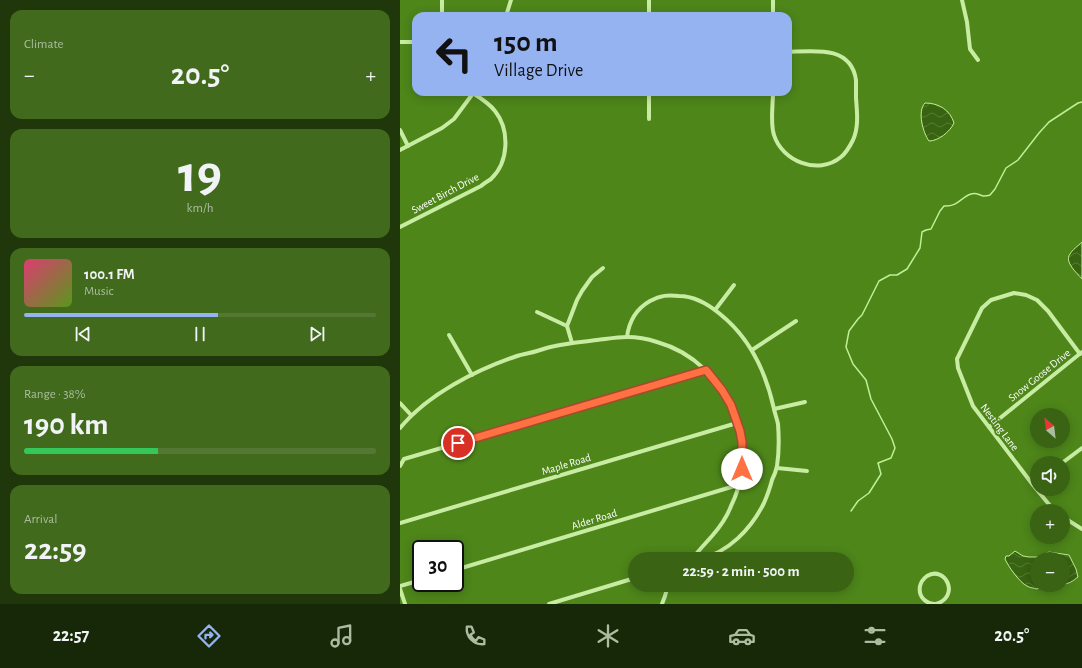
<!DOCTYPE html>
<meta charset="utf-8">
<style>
:root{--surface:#3a6414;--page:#416a1d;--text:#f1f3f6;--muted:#abbda0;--line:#547834;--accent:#95b2f1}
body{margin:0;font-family:"Alegreya Sans",sans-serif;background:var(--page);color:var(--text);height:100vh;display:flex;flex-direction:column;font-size:15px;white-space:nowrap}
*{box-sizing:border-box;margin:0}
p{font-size:13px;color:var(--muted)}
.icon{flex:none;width:22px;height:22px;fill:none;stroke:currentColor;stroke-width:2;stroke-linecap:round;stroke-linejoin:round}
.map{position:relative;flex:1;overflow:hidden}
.sheet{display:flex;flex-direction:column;gap:10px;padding:10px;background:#20370b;width:400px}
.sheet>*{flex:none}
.hud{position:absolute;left:12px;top:12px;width:380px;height:84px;border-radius:12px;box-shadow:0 2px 10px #0003;background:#95b2f1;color:#111;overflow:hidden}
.needle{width:26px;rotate:332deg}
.controls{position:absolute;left:630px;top:408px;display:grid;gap:8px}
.controls a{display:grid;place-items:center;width:40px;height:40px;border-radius:50%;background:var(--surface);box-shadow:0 2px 10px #0003;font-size:20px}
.speed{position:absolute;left:12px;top:540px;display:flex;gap:8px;font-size:20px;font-weight:700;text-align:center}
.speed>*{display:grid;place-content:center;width:52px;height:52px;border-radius:50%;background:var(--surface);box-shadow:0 2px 10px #0003;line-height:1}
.speed .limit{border:2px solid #111;border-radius:6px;background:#fff;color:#111}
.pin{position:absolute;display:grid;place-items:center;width:34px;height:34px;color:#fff;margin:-17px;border:2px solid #fff;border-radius:50%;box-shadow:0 1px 4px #0007}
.me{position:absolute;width:44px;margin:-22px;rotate:0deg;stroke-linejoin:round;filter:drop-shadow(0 0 3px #0008)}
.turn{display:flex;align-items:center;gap:14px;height:84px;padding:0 16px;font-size:18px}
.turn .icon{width:52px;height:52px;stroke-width:2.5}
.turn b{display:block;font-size:28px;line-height:34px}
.big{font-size:30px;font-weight:700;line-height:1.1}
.sheet .card{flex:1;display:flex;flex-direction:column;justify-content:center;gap:6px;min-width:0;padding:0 14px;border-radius:12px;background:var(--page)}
.sheet .dial{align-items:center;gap:0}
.dial b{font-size:52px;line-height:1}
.song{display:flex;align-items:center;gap:12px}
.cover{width:48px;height:48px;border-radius:6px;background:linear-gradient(135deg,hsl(340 70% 55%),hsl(90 70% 35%))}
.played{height:4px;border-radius:2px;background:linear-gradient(90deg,var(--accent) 55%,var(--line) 55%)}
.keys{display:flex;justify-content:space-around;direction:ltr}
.heat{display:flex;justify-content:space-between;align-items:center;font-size:22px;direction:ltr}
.charge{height:6px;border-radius:3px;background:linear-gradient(90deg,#34c759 38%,var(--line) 0)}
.trip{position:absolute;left:228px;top:552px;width:226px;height:40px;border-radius:20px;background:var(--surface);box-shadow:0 2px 10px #0003;font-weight:700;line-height:40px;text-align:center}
.tab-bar{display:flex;height:64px;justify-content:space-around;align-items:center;background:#172808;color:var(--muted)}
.tab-bar .icon{width:28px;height:28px}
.tab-bar .active{color:var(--accent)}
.tab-bar b{font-size:18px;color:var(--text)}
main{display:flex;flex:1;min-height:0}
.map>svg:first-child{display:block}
.water{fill:url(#water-waves);stroke:#c2ee94}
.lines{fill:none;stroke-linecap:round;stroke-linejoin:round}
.stream{stroke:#c2ee94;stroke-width:1.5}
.street{stroke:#c7eca2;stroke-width:4}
.route-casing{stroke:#a6492c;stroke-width:10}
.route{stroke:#ff7043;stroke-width:7}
.labels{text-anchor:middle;stroke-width:4;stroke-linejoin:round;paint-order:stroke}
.street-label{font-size:11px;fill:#fff;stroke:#4e861a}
</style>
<main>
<section class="sheet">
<div class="card"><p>Climate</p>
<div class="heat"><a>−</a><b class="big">20.5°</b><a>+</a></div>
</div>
<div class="card dial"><b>19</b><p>km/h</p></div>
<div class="card">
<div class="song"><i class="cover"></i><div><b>100.1 FM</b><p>Music</p></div></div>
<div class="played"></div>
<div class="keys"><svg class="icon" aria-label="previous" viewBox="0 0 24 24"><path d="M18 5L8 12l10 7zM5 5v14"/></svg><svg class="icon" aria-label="pause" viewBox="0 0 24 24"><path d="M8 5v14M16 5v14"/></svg><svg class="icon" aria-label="next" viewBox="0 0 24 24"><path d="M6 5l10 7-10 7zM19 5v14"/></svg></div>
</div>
<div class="card"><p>Range · 38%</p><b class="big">190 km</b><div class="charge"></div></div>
<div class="card"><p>Arrival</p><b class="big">22:59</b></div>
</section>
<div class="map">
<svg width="682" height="604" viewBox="0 0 682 604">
<defs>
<pattern id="water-waves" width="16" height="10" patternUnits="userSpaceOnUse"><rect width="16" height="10" fill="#386411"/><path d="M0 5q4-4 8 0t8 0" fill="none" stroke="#567b35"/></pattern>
</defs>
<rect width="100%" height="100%" fill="#4e861a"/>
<g class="water">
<path d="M 525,103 C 539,103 550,110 554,123 C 550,132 538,141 529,141 C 523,133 517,111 525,103 Z"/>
<path d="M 682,242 L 682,279 C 677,273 664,262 670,254 C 672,250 678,246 682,242 Z"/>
<path d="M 615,551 L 623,556 L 629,557 L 639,557 L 649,552 L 669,555 L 676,569 L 678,577 C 673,581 669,584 663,584 L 663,559 L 637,559 L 637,585 L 643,585 L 637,589 C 634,588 630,588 627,586 C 620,583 608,566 605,559 L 606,556 L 609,556 Z"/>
</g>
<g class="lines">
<path class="stream" d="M 451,511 L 458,501 L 469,493 L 481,474 L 478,463 L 491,458 L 495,448 L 492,439 L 471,399 L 466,380 L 453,364 L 446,347 L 449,331 L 458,319 L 462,315 L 479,281 L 490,275 L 497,275 L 507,269 L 520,248 L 522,232 L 526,230 L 531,229 L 540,211 L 544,206 C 558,207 561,197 571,194 C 576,192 579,195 583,196 C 586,196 588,196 590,195 L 595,189 L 606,168 L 618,160 L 639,133 L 649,122 L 678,103 L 682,102"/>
<g class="street">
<polyline points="373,0 373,16"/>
<polyline points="562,0 567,22 570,49 578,60"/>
<polyline points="42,16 42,0"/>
<polyline points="106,16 111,0"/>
<polyline points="249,16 249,0"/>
<polyline points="0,42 16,42"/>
<path d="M 373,92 C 373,105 370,123 374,135 C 382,161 418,176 441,157 C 446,153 450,146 453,140 C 459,127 457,112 456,98 C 456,92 456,86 456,80 C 451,45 413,51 388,52"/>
<polyline points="249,119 249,92"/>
<polyline points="0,130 8,146"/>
<polyline points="0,150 42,128 54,119 74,92"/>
<path d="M 0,227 L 81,186 C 84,183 88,181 91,179 C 109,162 110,130 95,111 C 89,103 79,97 71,92"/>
<polyline points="315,310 334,285"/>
<polyline points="137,312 167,326"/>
<polyline points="49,335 72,375"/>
<path d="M 227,337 C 229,321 236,309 250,301 C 261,295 268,295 279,296 C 295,296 308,304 320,314 C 350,338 366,372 374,409 C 375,414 377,419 378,424 C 379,437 379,453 377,466 C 376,471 374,476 372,480 C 370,488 367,496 364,503 C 351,529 329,552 300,559"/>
<polyline points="172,343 167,326 177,300 182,291 192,277 203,268"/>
<polyline points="352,350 396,321"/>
<polyline points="0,403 11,415"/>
<polyline points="374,409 405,402"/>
<polyline points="589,427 682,352"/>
<path d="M 0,428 C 28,394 76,370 117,356 C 123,354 131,353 137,351 C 143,349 149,347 155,346 C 169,343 183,342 197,340 C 206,339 217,337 227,337 C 235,337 248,339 257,342 C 293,352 322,380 334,415 C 336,421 339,427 340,432 C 346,457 342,484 331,506 C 327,517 319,528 312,536 C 305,544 298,551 292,559"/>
<polyline points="662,463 682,448"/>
<polyline points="0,466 4,459 306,370"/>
<polyline points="377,468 407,471"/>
<polyline points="655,511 652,508 633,485 573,406 558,368 557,359 582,308 591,300 614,293 626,295 637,300 648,311 680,354"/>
<polyline points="663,517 682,529"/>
<polyline points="0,523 337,423"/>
<polyline points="55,570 338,485"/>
<polyline points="0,586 21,580"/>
<polyline points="0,589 5,604"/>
<polyline points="149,604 235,578"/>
<polyline points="262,604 265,596 268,585"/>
<path d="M 536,604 C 526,604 518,597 520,586 C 521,582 523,579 527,576 C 545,565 561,596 536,604"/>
</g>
</g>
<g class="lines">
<defs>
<polyline id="route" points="58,443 306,370 322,390 331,405 340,431 342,442 342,469"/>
</defs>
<use href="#route" class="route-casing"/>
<use href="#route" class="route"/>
</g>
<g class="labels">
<g class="street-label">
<text transform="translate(45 193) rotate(-28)" y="4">Sweet Birch Drive</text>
<text transform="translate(639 375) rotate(-39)" y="4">Snow Goose Drive</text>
<text transform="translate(600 427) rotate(53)" y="4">Nesting Lane</text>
<text transform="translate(166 464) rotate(-17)" y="4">Maple Road</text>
<text transform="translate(194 519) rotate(-17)" y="4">Alder Road</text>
</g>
</g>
</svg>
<div class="controls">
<a><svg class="needle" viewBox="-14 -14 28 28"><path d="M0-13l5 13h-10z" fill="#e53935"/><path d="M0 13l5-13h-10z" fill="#abbda0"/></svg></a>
<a><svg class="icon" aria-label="sound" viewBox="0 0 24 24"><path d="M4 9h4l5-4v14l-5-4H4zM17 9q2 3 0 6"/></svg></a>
<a>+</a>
<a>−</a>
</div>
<div class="speed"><div class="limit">30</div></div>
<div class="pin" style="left:58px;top:443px;background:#d93025"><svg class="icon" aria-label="arrive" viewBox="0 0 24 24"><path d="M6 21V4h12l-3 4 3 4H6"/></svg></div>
<svg class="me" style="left:342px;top:469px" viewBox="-20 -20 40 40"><circle r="19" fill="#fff"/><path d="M0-13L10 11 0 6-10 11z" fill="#ff7043"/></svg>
<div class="trip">22:59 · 2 min · 500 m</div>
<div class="hud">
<div class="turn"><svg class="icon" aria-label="left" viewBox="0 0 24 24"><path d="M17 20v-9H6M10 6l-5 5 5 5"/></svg><div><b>150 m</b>Village Drive</div></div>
</div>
</div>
</main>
<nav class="tab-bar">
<b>22:57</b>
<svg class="icon active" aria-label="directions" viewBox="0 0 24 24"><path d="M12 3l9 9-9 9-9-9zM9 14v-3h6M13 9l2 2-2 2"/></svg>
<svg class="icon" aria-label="music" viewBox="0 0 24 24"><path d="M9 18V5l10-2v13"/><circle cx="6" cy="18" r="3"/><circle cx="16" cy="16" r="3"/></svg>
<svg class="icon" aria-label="phone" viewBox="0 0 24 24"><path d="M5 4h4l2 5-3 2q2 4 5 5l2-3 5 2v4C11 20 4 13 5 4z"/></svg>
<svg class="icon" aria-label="climate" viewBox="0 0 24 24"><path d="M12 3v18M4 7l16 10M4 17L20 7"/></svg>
<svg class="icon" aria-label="car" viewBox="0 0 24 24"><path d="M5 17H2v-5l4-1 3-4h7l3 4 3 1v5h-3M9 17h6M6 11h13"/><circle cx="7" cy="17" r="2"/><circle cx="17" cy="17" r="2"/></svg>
<svg class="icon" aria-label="filters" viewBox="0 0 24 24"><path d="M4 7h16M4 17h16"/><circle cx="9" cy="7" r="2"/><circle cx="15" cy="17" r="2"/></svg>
<b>20.5°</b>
</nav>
